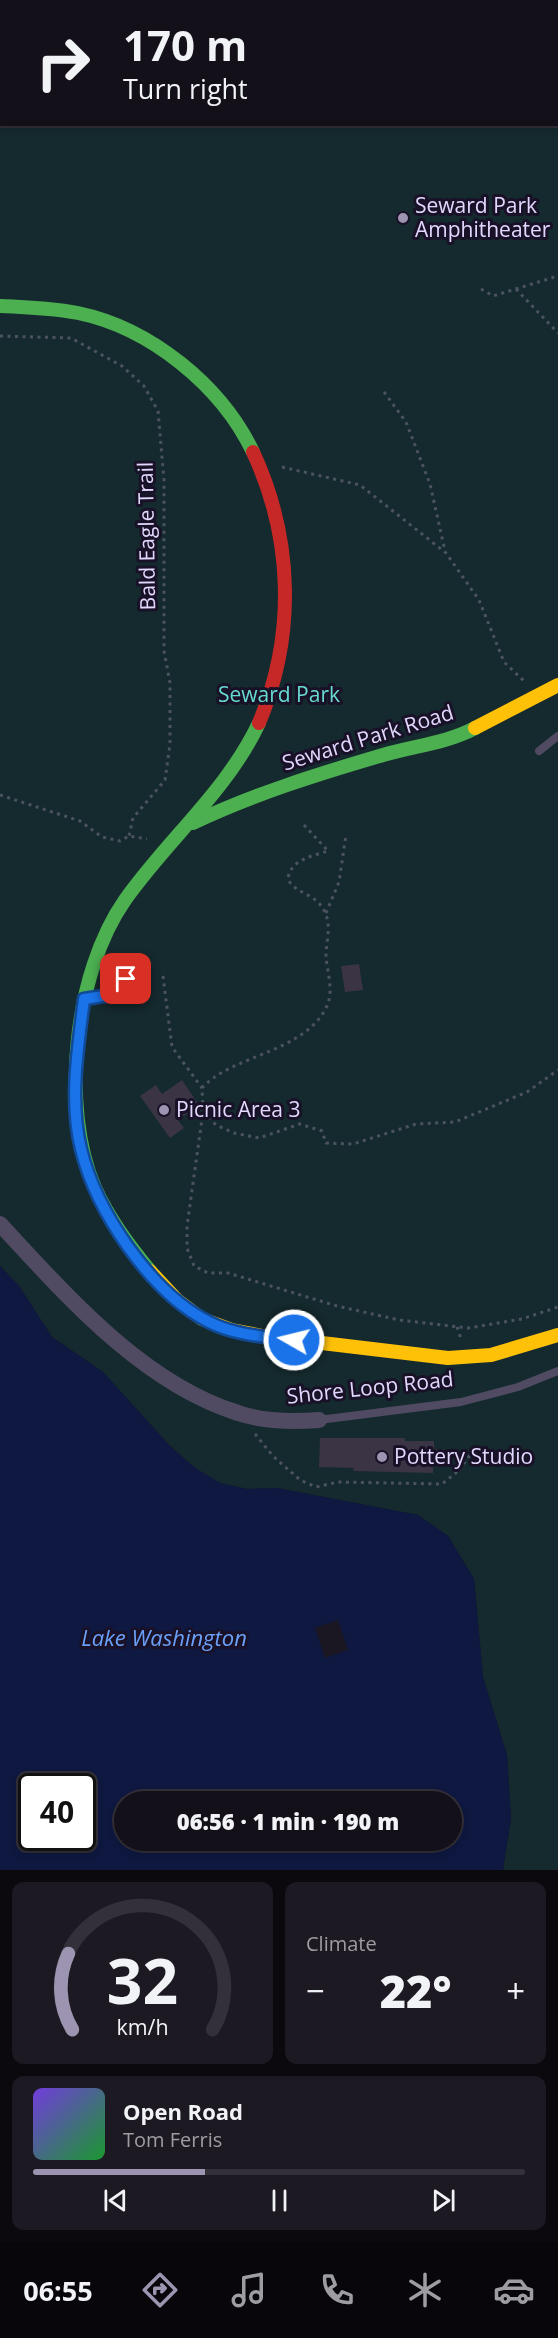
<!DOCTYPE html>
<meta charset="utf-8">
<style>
:root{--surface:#14101a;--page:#1d1923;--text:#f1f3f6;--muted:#9d9da2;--line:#333039;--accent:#9c94b0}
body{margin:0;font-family:"Open Sans",sans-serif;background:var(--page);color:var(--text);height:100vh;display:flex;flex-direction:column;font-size:22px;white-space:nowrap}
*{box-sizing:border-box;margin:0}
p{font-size:20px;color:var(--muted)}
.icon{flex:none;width:33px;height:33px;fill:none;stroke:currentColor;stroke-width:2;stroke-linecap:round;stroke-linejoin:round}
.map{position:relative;height:1870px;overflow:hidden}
.side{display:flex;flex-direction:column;gap:12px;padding:12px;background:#0b090e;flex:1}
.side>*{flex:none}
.hud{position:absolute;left:0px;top:0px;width:558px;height:126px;box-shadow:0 3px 9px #0003,0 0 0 2px var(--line);background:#14101a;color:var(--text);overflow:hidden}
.speed{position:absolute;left:18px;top:1773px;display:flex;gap:12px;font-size:30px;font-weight:700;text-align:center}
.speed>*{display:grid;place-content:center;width:78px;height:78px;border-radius:50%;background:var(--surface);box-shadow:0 3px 9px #0003,0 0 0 2px var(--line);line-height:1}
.speed .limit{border:3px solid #111;border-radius:9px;background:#fff;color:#111}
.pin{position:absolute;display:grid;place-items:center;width:51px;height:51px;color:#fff;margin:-26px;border-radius:12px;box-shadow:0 3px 9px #0006}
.me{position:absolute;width:66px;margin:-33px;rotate:278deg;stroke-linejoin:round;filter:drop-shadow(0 0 4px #0008)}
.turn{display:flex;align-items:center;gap:21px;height:126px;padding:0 24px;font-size:27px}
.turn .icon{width:78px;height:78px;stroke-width:2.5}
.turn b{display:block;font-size:42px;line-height:51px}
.big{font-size:45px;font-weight:800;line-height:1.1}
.side .tile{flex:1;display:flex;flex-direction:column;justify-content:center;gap:9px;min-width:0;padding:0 21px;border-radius:12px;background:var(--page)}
.side .dial{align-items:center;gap:0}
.dial svg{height:156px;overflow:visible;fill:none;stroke:var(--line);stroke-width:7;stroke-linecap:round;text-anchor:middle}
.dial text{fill:var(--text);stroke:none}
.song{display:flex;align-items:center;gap:18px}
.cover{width:72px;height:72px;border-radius:9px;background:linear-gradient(135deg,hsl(260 70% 55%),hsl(130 70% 35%))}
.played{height:6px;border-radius:3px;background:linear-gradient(90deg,var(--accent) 35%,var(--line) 35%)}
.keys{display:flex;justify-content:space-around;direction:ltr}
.heat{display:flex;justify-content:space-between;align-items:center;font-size:33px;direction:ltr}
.side .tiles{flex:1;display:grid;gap:12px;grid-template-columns:1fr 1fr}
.tile:last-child{grid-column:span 2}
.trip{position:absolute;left:114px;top:1791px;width:348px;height:60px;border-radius:30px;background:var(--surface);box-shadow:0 3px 9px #0003,0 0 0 2px var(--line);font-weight:800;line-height:60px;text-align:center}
.menu{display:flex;height:96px;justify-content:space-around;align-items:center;background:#08060a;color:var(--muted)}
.menu .icon{width:42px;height:42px}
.menu .selected{color:var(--accent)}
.menu b{font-size:27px;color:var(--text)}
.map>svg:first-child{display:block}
.green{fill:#152a2e;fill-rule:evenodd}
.water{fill:#0e1840;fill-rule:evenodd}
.pier{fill:#1a1622}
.building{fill:#3a3444}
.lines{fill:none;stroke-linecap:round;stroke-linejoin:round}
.path{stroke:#4b5363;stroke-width:3;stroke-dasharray:3 4.5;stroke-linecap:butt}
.lane{stroke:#504b62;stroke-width:8}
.street{stroke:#504b62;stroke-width:16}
.fast{stroke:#4caf50;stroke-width:14}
.slow{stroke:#ffc107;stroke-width:14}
.jam{stroke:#c62828;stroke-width:14}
.route-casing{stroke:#114b97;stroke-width:15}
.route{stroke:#1a73e8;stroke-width:10}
.poi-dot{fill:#9c94b0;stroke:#181127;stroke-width:2}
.labels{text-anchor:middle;stroke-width:6;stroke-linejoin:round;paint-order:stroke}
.poi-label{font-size:21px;fill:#e2d8fd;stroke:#181127;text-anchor:start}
.street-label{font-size:21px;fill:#e2d8fd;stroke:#181127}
.park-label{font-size:21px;fill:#67dbd1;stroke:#181127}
.water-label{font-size:22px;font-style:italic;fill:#6ba0f8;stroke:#181127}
</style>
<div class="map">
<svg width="558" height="1870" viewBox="0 0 558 1870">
<rect width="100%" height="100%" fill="#1a1622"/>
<path class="green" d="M 0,0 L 558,0 L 558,1870 L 503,1870 L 511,1818 L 507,1755 L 483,1677 L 474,1579 L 448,1536 L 418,1515 L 277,1488 L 247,1489 L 220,1483 L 195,1468 L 169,1445 L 103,1372 L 52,1337 L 19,1286 L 0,1266 ZM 2,2 L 556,2 L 556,124 L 2,124 Z"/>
<path class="water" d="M 0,1266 L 19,1286 L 52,1337 L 103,1372 L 169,1445 L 195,1468 L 220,1483 L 247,1489 L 277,1488 L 418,1515 L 448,1536 L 474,1579 L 483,1677 L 507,1755 L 511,1818 L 503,1870 L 0,1870 ZM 32,1786 L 82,1786 L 82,1838 L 32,1838 ZM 124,1802 L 452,1802 L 452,1840 L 124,1840 Z"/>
<polygon class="pier" points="338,1620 348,1650 325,1658 315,1628"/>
<g class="building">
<polygon points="359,964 363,990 345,992 341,966"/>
<polygon points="182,1080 199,1105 178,1120 184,1128 170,1138 140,1096 156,1085 162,1094"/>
<polygon points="320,1438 405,1438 405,1441 434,1441 434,1449 444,1449 444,1465 433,1465 433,1473 353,1471 354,1468 319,1467"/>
</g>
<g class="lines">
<g class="path">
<polyline points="175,0 175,2"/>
<polyline points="233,0 234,2"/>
<polyline points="513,2 515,0"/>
<polyline points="481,289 493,296 558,276"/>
<polyline points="516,289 558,333"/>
<polyline points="0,336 71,338 122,366 144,386 158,411 164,480 164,651 170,683 170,744 165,780 133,818 129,836"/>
<polyline points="384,392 406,422 430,484 445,551"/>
<polyline points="282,467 360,485 446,553 479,600 504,662 524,681"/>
<polyline points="0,795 80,821 102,837 120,841 129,836 147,839"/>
<path d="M 304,825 L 328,851 C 312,856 290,860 288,879 C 295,895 318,892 326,915 C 331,928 326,943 326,956 C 327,972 334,990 327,1006 C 305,1053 231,1055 202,1088 L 203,1112 L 187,1226 L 187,1248 L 194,1266 L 208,1273 L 228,1273 L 337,1306 L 399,1320 L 468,1328 L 522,1319 L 558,1307"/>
<polyline points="326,913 339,882 346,835"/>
<polyline points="163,976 172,1047 202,1088"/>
<polyline points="203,1112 216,1125 234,1133 259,1138 300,1124 322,1131 326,1143 353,1144 416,1124 455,1122 527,1092 558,1070"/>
<polyline points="457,1327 461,1339"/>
<polyline points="255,1434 273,1456 300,1480 316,1487 338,1482 442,1484 457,1472"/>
<polyline points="459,1470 473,1451"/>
</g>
<g class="lane">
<polyline points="539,751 558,736"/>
<polyline points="88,998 117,994 135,964"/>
<polyline points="319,1420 461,1402 518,1387 558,1371"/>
</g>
<g class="street">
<polyline points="457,0 459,2"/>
<polyline points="556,110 558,112"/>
<path d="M 0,1224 C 66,1295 142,1383 238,1413 C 264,1422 292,1422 319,1420"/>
</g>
<g class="fast">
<path d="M 0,306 C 26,307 52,308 78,313 C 150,328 221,385 253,452"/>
<path d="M 193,823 C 254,794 318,774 383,755 C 414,746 447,743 475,728"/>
<path d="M 150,1271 C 129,1245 109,1219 95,1188 C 60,1106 74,973 125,900 C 168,839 227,791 259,723"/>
</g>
<g class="slow">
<polyline points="475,728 558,685"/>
<polyline points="150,1271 177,1300 202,1319 232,1330 263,1336 448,1358 491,1355 558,1335"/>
</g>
<path class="jam" d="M 253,452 C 293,538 296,635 259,723"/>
</g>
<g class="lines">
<defs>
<path id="route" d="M 126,979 L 117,994 L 84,999 C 78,1048 69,1100 81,1149 C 96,1211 151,1293 209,1322 C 234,1335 266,1337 294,1340"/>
</defs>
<use href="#route" class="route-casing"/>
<use href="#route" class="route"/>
</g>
<g class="poi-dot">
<circle cx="403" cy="218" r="6"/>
<circle cx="164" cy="1110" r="6"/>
<circle cx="382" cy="1457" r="6"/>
</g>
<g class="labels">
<g class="poi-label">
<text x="415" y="213">Seward Park<tspan x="415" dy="24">Amphitheater</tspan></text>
<text x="176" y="1117">Picnic Area 3</text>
<text x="394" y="1464">Pottery Studio</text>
</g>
<g class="street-label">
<text transform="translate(147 536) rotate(-91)" y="7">Bald Eagle Trail</text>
<text transform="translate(368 738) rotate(-17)" y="7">Seward Park Road</text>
<text transform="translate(370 1388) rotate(-6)" y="7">Shore Loop Road</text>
</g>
<g class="park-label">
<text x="279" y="702">Seward Park</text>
</g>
<g class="water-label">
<text x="164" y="1646">Lake Washington</text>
</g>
</g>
</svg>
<div class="speed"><div class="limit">40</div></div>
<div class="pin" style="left:126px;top:979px;background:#d93025"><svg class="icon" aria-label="arrive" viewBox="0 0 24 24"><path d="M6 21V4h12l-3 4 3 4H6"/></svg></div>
<svg class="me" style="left:294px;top:1340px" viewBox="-20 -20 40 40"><circle r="17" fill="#1a73e8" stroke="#fff" stroke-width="3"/><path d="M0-11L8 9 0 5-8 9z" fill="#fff"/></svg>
<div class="trip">06:56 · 1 min · 190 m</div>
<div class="hud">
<div class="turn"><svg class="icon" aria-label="right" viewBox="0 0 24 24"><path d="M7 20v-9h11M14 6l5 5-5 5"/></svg><div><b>170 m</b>Turn right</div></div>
</div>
</div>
<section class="side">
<div class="tiles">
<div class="tile dial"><svg viewBox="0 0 100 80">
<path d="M14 69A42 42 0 1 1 86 69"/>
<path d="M14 69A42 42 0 0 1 12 30" stroke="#9c94b0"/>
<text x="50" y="56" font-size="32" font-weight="700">32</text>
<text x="50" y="72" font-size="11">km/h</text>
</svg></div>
<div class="tile"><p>Climate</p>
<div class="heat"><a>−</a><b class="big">22°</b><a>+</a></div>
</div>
<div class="tile">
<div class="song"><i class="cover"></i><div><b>Open Road</b><p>Tom Ferris</p></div></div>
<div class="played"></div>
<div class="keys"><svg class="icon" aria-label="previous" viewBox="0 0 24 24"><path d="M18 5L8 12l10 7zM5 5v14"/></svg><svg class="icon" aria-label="pause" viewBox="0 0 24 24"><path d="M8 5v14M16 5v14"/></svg><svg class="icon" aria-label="next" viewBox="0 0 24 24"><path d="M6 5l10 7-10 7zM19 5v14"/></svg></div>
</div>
</div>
</section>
<nav class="menu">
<b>06:55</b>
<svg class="icon selected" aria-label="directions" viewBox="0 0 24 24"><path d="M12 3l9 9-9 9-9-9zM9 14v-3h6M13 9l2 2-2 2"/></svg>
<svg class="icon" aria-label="music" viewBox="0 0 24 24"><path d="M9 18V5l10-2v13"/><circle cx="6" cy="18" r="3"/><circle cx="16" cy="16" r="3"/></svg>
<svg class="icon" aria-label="phone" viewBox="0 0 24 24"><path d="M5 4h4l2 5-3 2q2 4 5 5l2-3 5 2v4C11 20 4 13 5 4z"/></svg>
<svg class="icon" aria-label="climate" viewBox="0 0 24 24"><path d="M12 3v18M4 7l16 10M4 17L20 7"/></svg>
<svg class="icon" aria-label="car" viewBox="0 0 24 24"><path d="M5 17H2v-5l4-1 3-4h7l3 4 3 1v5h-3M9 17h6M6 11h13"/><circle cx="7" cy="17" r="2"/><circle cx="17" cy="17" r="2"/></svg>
</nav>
